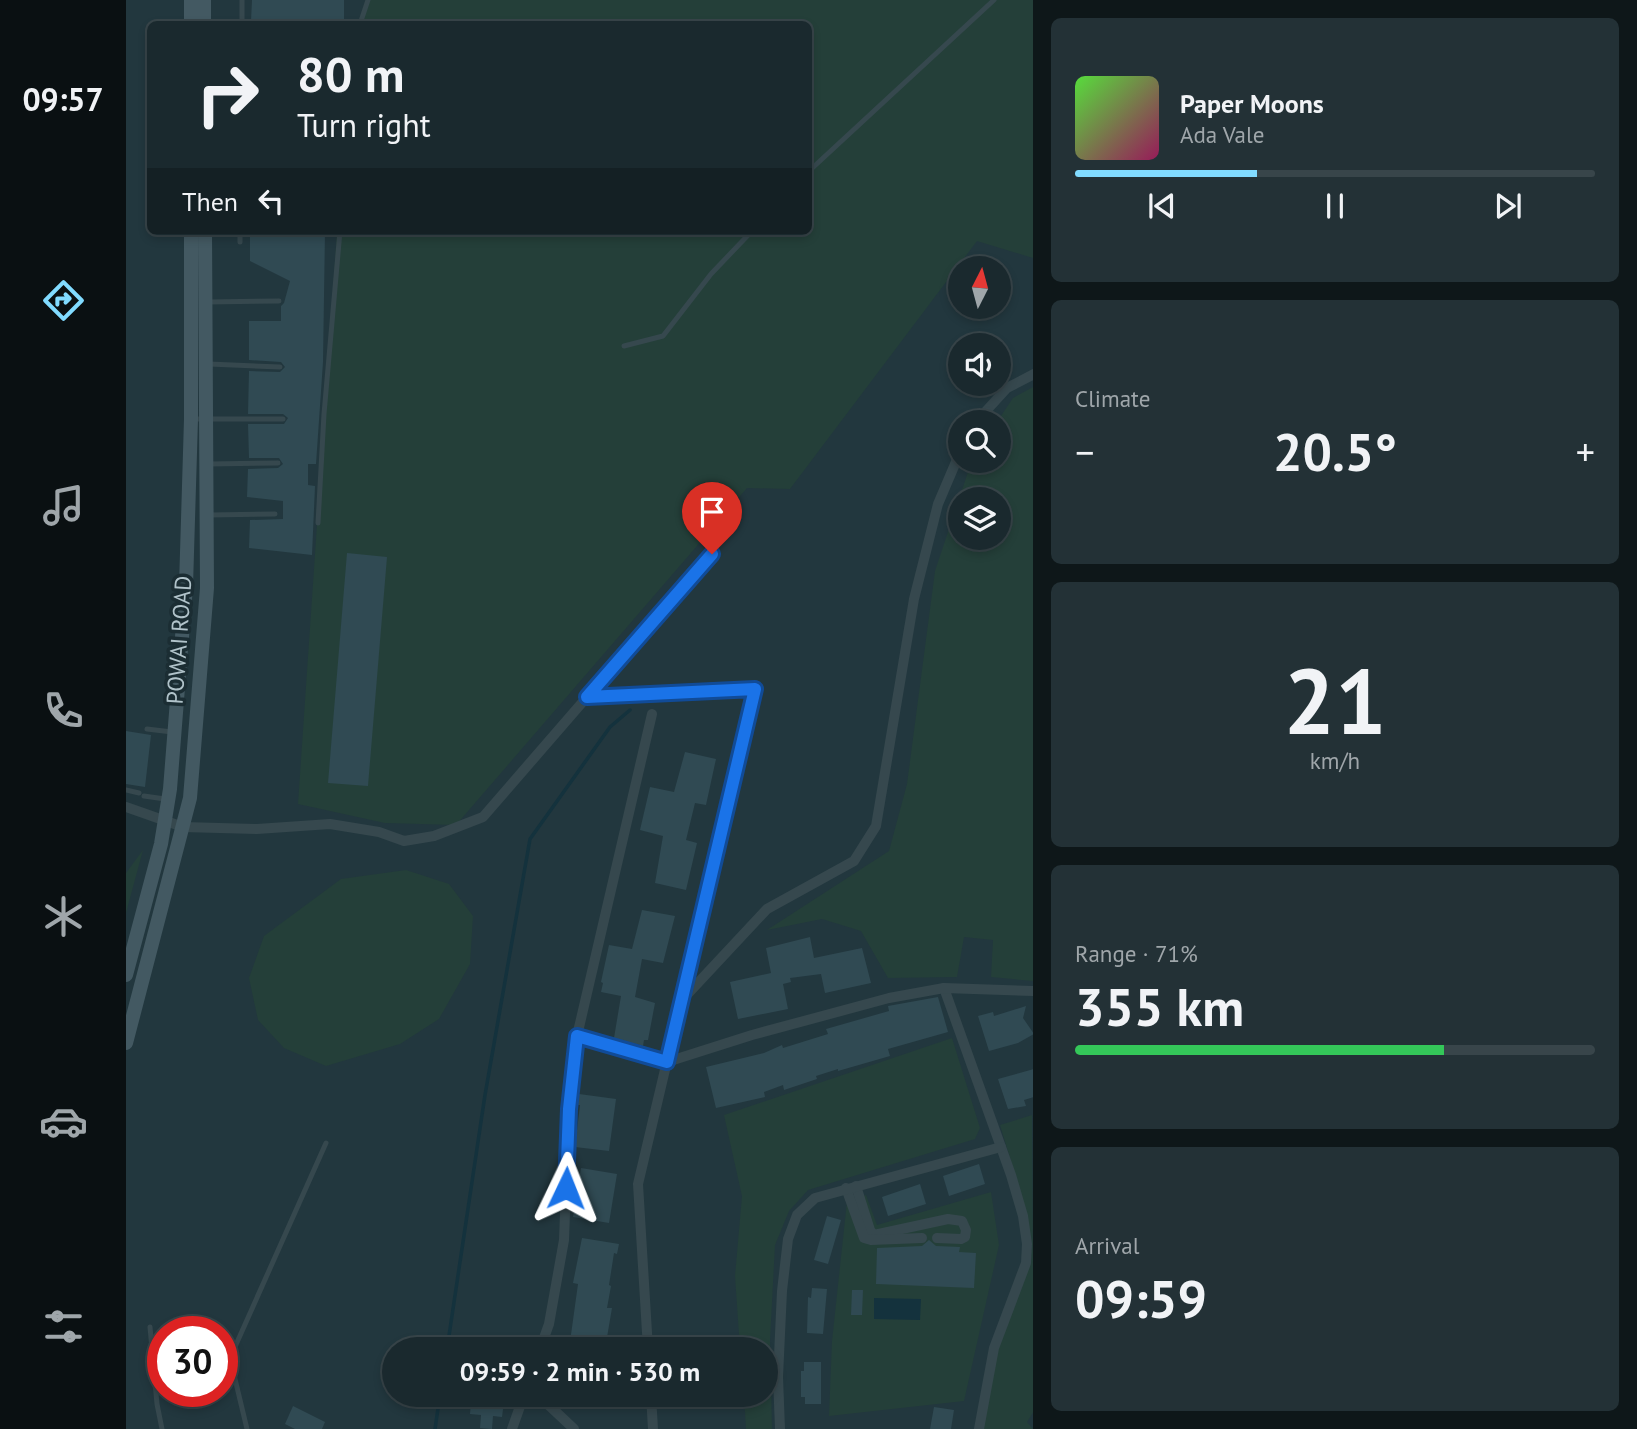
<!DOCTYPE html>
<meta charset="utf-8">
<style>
:root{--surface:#1a292e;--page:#233136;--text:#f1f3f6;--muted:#9fa6aa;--line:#38454a;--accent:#81dbff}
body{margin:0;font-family:"PT Sans",sans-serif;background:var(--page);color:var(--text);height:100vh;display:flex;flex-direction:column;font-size:26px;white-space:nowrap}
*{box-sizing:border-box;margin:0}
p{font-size:23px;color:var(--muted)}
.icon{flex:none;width:38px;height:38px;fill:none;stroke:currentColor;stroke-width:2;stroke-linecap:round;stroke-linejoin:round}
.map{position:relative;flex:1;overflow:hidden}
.side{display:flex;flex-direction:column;gap:18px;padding:18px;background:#0e1719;width:604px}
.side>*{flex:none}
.guide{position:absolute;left:21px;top:21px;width:665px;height:214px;border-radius:10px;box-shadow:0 4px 10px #0003,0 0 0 2px var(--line);background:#1a292e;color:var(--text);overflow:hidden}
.needle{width:46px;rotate:6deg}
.controls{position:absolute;left:822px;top:256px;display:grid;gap:14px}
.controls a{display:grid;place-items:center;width:63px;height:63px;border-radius:50%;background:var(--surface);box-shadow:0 4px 10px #0003,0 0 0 2px var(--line);font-size:35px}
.speed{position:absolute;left:21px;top:1316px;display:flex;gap:14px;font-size:35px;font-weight:700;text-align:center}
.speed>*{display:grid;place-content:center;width:91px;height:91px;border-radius:50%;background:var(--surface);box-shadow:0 4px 10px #0003,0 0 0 2px var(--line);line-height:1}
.speed .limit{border:10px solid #d22;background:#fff;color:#111}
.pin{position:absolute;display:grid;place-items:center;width:60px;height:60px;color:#fff;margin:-72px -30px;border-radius:50% 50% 50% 0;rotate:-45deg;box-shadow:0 0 7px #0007}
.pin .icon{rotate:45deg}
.me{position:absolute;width:77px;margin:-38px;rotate:2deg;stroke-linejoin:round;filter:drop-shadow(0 0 5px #0008)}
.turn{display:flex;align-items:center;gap:24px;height:147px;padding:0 35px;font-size:32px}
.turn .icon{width:91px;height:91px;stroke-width:2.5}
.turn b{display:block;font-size:49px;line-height:60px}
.then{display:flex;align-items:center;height:66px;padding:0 35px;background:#0003;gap:14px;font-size:26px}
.big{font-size:52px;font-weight:700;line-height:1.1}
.side .widget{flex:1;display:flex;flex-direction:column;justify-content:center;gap:10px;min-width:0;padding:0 24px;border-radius:10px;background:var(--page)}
.side .dial{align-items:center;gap:0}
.dial b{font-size:91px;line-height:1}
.song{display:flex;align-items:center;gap:21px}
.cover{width:84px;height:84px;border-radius:10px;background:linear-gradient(135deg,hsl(110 70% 55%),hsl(330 70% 35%))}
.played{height:7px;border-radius:4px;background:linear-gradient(90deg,var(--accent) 35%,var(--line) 35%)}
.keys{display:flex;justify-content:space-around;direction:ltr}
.heat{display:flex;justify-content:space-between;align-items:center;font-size:38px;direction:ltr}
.charge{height:10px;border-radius:5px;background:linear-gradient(90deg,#34c759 71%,var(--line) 0)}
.trip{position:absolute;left:256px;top:1337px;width:396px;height:70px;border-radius:35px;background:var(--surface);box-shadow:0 4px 10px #0003,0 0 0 2px var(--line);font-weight:700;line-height:70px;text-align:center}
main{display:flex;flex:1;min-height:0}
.menu{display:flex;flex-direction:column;width:126px;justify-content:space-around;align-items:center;background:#0a1012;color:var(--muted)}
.menu .icon{width:49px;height:49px}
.menu .selected{color:var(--accent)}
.menu b{font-size:32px;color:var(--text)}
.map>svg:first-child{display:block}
.green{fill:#243f39;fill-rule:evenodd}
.water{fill:#14323d}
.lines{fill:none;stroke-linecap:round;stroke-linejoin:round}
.stream{stroke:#14323d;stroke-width:3.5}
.building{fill:#304a53}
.service{stroke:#36484e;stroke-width:5}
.minor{stroke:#36484e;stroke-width:10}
.secondary{stroke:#435962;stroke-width:14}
.route-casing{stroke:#114b97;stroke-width:18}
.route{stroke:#1a73e8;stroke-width:12}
.labels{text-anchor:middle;stroke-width:7;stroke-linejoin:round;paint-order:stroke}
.street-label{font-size:23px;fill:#b1c3ca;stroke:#1b2d33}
</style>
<main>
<nav class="menu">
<b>09:57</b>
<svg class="icon selected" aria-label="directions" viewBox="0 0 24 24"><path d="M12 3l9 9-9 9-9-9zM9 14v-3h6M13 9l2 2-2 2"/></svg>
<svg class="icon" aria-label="music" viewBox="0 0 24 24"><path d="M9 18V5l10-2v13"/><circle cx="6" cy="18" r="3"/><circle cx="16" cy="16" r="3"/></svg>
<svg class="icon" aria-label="phone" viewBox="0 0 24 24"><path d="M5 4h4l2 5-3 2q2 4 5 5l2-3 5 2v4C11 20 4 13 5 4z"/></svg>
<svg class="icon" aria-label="climate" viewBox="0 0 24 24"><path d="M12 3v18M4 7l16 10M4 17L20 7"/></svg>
<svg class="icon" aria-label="car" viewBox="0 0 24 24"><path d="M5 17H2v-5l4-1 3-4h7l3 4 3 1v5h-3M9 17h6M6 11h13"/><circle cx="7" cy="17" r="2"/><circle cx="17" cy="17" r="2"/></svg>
<svg class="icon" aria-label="filters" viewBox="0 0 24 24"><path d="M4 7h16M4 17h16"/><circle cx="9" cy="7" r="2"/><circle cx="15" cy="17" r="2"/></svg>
</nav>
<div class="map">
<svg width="908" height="1429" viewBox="0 0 908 1429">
<rect width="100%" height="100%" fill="#22373e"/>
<g class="green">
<polygon points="240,0 907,0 907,258 851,241 664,489 621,488 330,825 259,823 172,804 211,231 682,231 682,24 234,24"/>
<path d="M 907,387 L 907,981 L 865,977 L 867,940 L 838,937 L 831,977 L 762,978 L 735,931 L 696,919 L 641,930 L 763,851 L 781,784 L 809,571 L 846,460 L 873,460 L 873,422 L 871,422 L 887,398 ZM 835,499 L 873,499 L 873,537 L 835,537 Z"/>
<polygon points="17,850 0,913 0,873"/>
<polygon points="280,870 323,884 347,916 344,964 313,1019 274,1044 200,1066 158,1048 132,1020 123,978 138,936 215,879"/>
<polygon points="826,1038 854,1128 849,1139 682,1190 663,1211 649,1245 644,1340 646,1429 620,1429 618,1395 639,1395 639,1349 614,1349 609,1276 616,1196 598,1115"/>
<polygon points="906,1115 908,1411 901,1422 907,1429 856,1429 873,1345 901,1244 898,1204 874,1125"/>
<polygon points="865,1192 873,1245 838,1401 703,1416 706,1341 721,1201 740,1195 751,1225"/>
</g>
<polygon class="water" points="748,1298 795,1299 794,1320 748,1319"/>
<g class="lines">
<g class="stream">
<polyline points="321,1349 359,1095 404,839 484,727 504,710"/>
<polyline points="309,1429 314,1395"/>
</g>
</g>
<g class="building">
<polygon points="126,0 218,0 218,24 174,24 174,21 125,21"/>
<polygon points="124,231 199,231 197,362 190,464 182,464 182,485 189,486 186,555 123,548 124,520 157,519 157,501 121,497 122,469 152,468 157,464 153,458 123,458 122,424 158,424 162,418 157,414 122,414 123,371 154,372 159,367 155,362 123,360 123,321 155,321 155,306 158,303 164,281 124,261"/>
<polygon points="221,553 261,557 242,786 202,783"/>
<polygon points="0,731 25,735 19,787 0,784"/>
<polygon points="559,752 590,759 580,805 569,803 560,840 571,843 560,890 529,883 537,836 514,830 524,787 548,792"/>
<polygon points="516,910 549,916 537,963 516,959 509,997 529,1003 522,1040 518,1040 517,1046 488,1038 495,996 475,992 477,983 475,982 483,945 506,949"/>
<polygon points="684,937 688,958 736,948 745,983 699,993 695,974 664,978 665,982 657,984 662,1009 612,1019 604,982 645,973 640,948"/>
<polygon points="812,997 822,1032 762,1049 764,1056 712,1071 712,1069 690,1076 691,1079 658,1090 657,1085 638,1092 639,1097 590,1108 580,1067 638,1053 656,1045 657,1048 702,1034 700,1029 763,1011 762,1006"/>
<polygon points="900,1006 897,1018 908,1034 892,1043 863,1051 852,1016 867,1012 868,1016"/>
<polygon points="908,1069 908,1097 898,1100 900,1106 882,1109 872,1079"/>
<polygon points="453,1094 490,1099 483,1151 449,1147 454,1105 451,1105"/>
<polygon points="853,1164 859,1184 823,1196 817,1176"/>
<polygon points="455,1168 491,1174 483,1223 447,1217"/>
<polygon points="794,1184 800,1204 762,1216 756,1197"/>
<polygon points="701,1216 715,1220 702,1264 688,1260"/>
<polygon points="456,1238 493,1244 491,1254 488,1253 483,1285 485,1286 481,1308 486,1308 479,1349 443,1349 452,1284 447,1283"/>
<polygon points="803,1240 810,1246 834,1247 833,1252 850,1253 848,1288 750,1284 751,1248 796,1246"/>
<polygon points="686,1288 701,1289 697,1334 681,1333 682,1297 685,1298"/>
<polygon points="726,1290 737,1290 736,1315 725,1315"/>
<polygon points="678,1362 695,1362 695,1404 679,1404 679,1397 675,1397 675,1371 678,1371"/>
<polygon points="360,1395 371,1395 370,1401 378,1402 376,1417 367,1416 366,1429 354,1428 355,1415 344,1414 345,1401 359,1402"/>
<polygon points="167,1406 199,1422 196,1429 169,1429 159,1424"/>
<polygon points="808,1407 828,1410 825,1429 804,1429"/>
</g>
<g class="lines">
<g class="service">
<polyline points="116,24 116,0"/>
<polyline points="234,24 242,0"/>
<polyline points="682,172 868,0"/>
<polyline points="114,231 114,242"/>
<polyline points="82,302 153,301"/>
<polyline points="498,346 537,336 585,274 626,231"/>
<polyline points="83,364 154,367"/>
<polyline points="65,419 157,419"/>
<polyline points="83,464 152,463"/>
<polyline points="83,515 149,514"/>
<polyline points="192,523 198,414 214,231"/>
<polyline points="21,729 46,732"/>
<polyline points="0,790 13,793"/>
<polyline points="18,796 39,799"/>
<polyline points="24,1327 31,1404 36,1429"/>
<polyline points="121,1429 104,1358 200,1143"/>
</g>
<g class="minor">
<polyline points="850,422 881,388 908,374"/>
<polyline points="461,697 586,554"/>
<polyline points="0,807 57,827 131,829 204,824 253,832 278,841 308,836 357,817 461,697 629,689 512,1184 522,1349"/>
<polyline points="818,988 885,1175 897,1216 901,1244 900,1263 868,1348 853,1429"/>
<polyline points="556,1000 641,909 728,861 750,826 788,599 812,504 835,450"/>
<polyline points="451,1036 541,1062 626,1035 763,998 818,988 908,991"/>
<polyline points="730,1186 744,1230 748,1235 822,1219 836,1221 840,1230 839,1237 835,1239 811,1238"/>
<polyline points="720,1188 738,1238 745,1240 796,1238"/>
<polyline points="414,1349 423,1324 438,1240 443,1109 451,1036 526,714"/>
<polyline points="412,1395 448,1429"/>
<polyline points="525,1395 527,1429"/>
<polyline points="386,1429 398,1395"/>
<polyline points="654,1429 652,1377 656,1291 662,1239 671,1215 689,1198 875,1147"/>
</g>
<g class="secondary">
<polyline points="65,0 65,24"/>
<polyline points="78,0 78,24"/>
<polyline points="0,975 35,844 44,789 60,586 65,419 65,231"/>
<polyline points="0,1043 64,798 81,588 79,231"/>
</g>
</g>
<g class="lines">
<defs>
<polyline id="route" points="440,1188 443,1109 451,1036 541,1062 629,689 461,697 586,554"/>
</defs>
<use href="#route" class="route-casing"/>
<use href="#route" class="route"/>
</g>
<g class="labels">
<g class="street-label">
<text transform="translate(53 640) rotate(-86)" y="8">POWAI ROAD</text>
</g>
</g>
</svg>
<div class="controls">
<a><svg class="needle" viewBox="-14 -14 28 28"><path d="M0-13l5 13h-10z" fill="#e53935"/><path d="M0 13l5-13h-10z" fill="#9fa6aa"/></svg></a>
<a><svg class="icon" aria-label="sound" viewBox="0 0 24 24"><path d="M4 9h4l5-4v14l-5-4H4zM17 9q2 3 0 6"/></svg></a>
<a><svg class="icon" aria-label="search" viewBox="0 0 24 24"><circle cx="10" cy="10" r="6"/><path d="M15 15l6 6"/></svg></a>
<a><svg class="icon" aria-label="layers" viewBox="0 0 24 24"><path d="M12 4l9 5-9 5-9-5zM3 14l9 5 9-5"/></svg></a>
</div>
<div class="speed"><div class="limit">30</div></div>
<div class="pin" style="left:586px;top:554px;background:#d93025"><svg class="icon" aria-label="arrive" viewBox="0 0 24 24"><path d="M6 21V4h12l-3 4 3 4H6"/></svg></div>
<svg class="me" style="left:440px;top:1188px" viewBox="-20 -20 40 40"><path d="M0-17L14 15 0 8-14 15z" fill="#1a73e8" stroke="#fff" stroke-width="4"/></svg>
<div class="trip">09:59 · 2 min · 530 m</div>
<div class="guide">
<div class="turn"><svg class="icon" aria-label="right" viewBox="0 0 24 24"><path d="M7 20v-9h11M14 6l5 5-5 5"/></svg><div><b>80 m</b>Turn right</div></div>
<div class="then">Then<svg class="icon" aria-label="left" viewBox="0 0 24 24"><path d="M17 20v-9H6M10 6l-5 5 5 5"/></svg></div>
</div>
</div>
<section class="side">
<div class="widget">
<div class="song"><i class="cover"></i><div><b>Paper Moons</b><p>Ada Vale</p></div></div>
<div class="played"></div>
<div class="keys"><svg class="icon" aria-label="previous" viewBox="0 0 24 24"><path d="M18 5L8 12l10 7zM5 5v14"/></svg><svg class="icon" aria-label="pause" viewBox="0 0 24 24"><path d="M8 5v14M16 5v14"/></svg><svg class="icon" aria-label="next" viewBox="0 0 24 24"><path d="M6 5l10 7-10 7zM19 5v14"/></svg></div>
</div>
<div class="widget"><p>Climate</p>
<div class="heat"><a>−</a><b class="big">20.5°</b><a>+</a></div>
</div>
<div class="widget dial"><b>21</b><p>km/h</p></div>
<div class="widget"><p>Range · 71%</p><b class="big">355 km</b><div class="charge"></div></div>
<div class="widget"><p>Arrival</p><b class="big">09:59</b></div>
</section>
</main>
